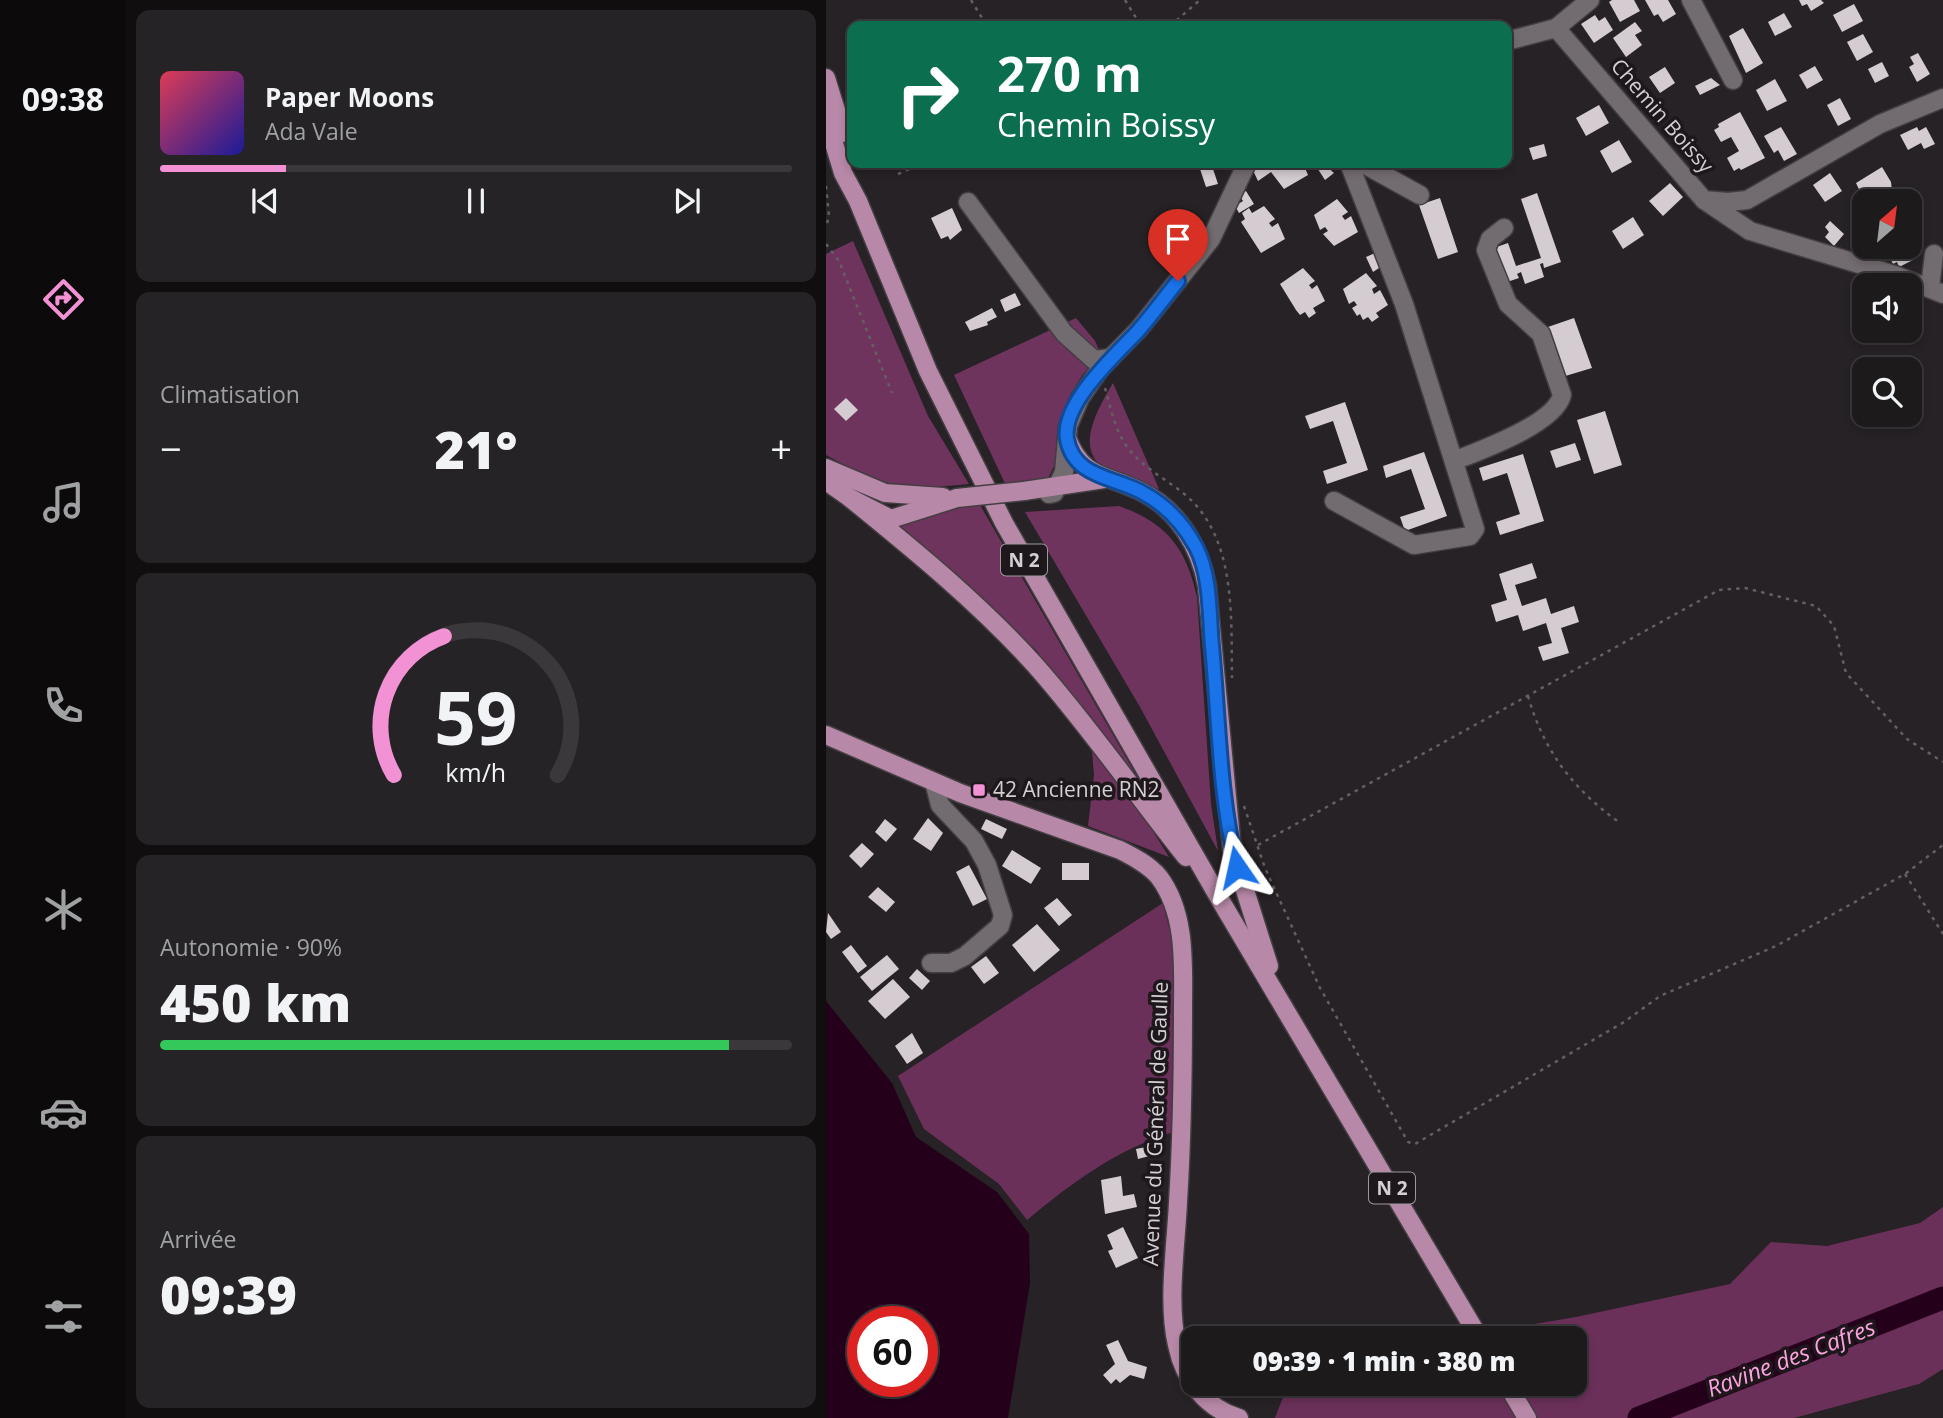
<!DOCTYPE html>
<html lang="fr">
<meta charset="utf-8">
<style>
:root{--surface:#1d1a1c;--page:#252325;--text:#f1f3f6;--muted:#a0a1a3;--line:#3b383b;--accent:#f391d5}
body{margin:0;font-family:"Open Sans",sans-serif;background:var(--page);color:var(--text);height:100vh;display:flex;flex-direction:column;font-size:26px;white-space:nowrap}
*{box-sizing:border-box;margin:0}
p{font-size:23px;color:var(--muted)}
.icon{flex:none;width:38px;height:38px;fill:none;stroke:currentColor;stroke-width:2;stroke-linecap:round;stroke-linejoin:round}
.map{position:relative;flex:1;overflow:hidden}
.drawer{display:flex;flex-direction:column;gap:10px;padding:10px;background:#100e0f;width:700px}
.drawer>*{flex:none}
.guide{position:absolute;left:21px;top:21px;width:665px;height:147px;border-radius:14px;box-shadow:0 4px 10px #0003,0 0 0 2px var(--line);background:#0b6e4f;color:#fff;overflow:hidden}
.needle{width:46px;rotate:28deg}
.fabs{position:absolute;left:1026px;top:189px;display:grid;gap:14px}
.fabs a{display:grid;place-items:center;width:70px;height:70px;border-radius:14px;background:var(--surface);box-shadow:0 4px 10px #0003,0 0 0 2px var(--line);font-size:35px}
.speed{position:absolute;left:21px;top:1306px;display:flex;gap:14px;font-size:35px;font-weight:700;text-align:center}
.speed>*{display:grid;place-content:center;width:91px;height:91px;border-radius:50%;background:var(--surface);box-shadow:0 4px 10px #0003,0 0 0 2px var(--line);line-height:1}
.speed .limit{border:10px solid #d22;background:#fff;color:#111}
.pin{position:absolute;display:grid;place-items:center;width:60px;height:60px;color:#fff;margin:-72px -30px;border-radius:50% 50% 50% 0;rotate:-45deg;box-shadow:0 0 7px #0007}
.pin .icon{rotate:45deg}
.me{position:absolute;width:77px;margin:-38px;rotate:349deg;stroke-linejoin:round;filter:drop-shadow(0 0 5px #0008)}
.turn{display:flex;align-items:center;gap:24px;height:147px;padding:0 35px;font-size:32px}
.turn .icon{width:91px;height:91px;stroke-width:2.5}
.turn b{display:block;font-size:49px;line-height:60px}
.big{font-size:52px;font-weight:800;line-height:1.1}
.drawer .widget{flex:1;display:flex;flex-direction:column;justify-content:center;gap:10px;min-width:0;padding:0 24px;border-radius:14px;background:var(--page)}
.drawer .dial{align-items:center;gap:0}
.dial svg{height:182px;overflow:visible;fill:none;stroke:var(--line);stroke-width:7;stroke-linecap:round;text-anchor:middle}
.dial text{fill:var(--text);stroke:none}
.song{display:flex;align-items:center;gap:21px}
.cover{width:84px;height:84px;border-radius:10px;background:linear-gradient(135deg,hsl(350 70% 55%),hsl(240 70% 35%))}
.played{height:7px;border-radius:4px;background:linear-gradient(90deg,var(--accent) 20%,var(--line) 20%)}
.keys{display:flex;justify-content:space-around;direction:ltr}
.heat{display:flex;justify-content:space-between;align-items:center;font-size:38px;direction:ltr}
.charge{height:10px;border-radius:5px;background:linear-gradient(90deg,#34c759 90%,var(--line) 0)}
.trip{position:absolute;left:355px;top:1326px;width:406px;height:70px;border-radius:14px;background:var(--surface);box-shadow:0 4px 10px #0003,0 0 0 2px var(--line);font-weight:800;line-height:70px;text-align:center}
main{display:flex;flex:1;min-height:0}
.dock{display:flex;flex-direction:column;width:126px;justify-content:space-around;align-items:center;background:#0c0a0b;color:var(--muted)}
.dock .icon{width:49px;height:49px}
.dock .current{color:var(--accent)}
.dock b{font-size:32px;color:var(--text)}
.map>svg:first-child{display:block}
.green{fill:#6f345e}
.forest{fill:#6b305a}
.water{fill:#25001b;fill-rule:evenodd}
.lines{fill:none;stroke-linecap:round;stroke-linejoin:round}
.river{stroke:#25001b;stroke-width:23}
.building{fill:#d4ccd0}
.minor-casing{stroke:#433e41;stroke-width:21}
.major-casing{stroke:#433e41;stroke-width:21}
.path{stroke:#645f62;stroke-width:2.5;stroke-dasharray:3.5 5;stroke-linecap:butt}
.minor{stroke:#726b6f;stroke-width:18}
.major{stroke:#b788a7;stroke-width:18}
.major-bridge-casing{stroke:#433e41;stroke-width:21;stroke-linecap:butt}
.major-bridge{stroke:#b788a7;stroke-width:18}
.route-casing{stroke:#114b97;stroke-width:18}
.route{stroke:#1a73e8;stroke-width:12}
.poi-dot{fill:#f391d5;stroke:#1e181c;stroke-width:2.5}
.labels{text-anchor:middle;stroke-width:7;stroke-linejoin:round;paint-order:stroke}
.shield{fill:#1e181c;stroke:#9d999b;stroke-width:2}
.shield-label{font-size:19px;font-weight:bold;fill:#d4d0d2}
.street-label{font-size:21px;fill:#d4d0d2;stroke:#1e181c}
.poi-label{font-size:21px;fill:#d4d0d2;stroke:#1e181c;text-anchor:start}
.water-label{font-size:23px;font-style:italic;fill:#fda2df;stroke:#1e181c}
</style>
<main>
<nav class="dock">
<b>09:38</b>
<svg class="icon current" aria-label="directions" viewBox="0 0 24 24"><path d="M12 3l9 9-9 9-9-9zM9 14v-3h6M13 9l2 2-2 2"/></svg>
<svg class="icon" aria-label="music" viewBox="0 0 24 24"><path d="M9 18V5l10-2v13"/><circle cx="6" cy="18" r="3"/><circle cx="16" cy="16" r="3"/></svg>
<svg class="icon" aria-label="phone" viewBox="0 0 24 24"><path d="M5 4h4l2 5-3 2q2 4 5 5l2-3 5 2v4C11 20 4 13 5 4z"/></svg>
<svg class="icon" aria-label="climate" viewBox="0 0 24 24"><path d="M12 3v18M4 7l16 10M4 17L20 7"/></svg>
<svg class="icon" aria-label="car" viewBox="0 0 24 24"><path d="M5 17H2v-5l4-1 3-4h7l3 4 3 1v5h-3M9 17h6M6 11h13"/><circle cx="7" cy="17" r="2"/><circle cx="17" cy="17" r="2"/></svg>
<svg class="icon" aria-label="filters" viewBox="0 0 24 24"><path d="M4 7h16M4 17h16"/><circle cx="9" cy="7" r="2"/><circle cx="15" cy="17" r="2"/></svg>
</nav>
<section class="drawer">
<div class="widget">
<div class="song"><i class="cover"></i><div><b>Paper Moons</b><p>Ada Vale</p></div></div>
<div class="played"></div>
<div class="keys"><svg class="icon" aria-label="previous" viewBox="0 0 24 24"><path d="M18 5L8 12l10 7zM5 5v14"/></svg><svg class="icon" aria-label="pause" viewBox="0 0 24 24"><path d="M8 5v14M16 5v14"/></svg><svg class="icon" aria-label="next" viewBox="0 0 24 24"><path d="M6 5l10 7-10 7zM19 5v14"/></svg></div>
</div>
<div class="widget"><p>Climatisation</p>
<div class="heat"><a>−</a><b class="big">21°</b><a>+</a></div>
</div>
<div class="widget dial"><svg viewBox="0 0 100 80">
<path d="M14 69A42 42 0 1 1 86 69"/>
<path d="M14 69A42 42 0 0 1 36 8" stroke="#f391d5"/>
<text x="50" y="56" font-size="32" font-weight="700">59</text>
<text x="50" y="72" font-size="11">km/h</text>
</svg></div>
<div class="widget"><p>Autonomie · 90%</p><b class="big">450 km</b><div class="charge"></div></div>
<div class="widget"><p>Arrivée</p><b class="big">09:39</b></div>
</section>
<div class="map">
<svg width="1117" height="1418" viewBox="0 0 1117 1418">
<rect width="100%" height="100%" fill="#272225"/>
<g class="green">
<path d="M 27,241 L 102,416 L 143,484 C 75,491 60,488 0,455 L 0,254 Z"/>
<path d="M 250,318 L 269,341 L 277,359 C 233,377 245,443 222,478 L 183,492 L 128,375 Z"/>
<path d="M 287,383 L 333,489 C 258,472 246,450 287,383 Z"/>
<polygon points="154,505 320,792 210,650 75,527 76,522 128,508"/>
<path d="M 293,506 C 341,523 360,548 371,597 L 385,804 L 392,851 L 314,707 L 199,512 Z"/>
<polygon points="266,751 310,804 343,857 262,826 268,775"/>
</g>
<g class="forest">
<path d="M 337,903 L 348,948 L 348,1132 C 291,1149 247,1182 201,1220 L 173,1184 L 98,1129 L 72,1076 Z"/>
<polygon points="1117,1207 1117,1369 1093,1384 968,1418 449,1418 459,1392 480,1384 749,1384 749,1339 619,1339 750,1317 904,1284 945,1242 1001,1246 1094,1223"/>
</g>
<path class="water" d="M 0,1001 L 66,1083 L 90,1137 L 171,1192 L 203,1234 L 204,1283 L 182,1418 L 0,1418 ZM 37,1321 L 96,1321 L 96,1381 L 37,1381 Z"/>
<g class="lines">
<polyline class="river" points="813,1418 1117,1298"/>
</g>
<g class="building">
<polygon points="786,0 808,0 814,11 794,22 783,2"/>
<polygon points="819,0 842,0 850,14 837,22 832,14 828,16"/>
<polygon points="973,0 995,0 998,3 985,11 981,4 976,6"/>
<polygon points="1028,4 1037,21 1016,32 1007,15"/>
<polygon points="958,13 966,27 949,36 942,22"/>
<polygon points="769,15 773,21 779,17 787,30 768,43 755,24"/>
<polygon points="809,22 816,31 809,35 816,45 800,57 787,38"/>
<polygon points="917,28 937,63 920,73 903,36"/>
<polygon points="1037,34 1047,52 1031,61 1021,42"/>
<polygon points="1092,53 1104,74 1091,82 1083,67 1088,64 1084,57"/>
<polygon points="1056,62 1063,76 1049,83 1042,69"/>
<polygon points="989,66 997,80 981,89 973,75"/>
<polygon points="839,67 849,83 834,93 823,77"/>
<polygon points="885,78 894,85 874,95 869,86"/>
<polygon points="949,79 961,101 941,111 930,90"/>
<polygon points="1014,98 1025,119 1012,126 1001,105"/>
<polygon points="773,105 783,123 760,136 750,118"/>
<polygon points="914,112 939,158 915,170 913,168 908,171 901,158 913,151 905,137 895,142 888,130 893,127 892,124"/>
<polygon points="955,127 971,154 958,161 952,150 948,153 938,136"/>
<polygon points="1091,127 1093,131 1100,127 1109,144 1098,149 1095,143 1082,150 1074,135"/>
<polygon points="793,140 806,162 786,173 774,151"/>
<polygon points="718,144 721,156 707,160 703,148"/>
<polygon points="372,163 385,163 392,184 380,187"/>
<polygon points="431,163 463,163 465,166 477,163 482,175 458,189 445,172 432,181 425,166"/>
<polygon points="497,163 508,173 499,180 490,166"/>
<polygon points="1056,167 1065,182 1066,191 1056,196 1054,192 1038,200 1030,183"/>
<polygon points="1004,173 1016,191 999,202 987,185"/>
<polygon points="844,183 857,197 837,216 823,201"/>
<polygon points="420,191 428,204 413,213 409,206 417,201 413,195"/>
<polygon points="711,193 735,262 718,268 717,263 714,264 718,277 699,284 695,272 691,274 693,278 675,284 662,250 682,243 690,266 715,258 695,199"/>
<polygon points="614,198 632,252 612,259 593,205"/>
<polygon points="511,199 522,212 516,216 519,220 525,216 532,232 508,246 497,234 502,231 499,227 494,230 488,215"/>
<polygon points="438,206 449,219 443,223 446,227 452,223 459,239 435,253 415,222 419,219 416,213 423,208 426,213"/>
<polygon points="126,208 136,230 124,240 122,236 115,239 105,218"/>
<polygon points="807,217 818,235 797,249 786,231"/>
<polygon points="1004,221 1018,234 1008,246 999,237 1003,232 999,227"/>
<polygon points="1063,247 1080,247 1087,260 1073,267 1071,262 1067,264 1061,252 1064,250"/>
<polygon points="549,253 553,268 547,272 540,257"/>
<polygon points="477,268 489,281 483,285 486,289 491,285 499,301 487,308 490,313 483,318 479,312 474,315 470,310 454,284"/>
<polygon points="540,273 551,286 546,289 548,294 554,290 562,305 550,313 553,317 546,322 542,317 537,320 534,314 531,316 526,308 531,305 528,301 523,304 517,289"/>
<polygon points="189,293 195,305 179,312 174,300"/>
<polygon points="166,308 171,317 161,322 162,325 144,331 139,322"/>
<polygon points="748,318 766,368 736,377 719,328"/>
<polygon points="20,398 32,410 20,421 8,409"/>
<polygon points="519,402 542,470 501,484 497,471 521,463 507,421 484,429 479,416"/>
<polygon points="779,411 796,465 768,474 751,420"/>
<polygon points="749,443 755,460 730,468 724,451"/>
<polygon points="598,452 621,516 579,531 574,517 599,509 585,469 560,478 557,466"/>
<polygon points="697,454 718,521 674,535 670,522 694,514 681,473 657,481 653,468"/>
<polygon points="706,563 711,578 689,585 696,606 720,598 725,614 748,606 753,622 735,628 743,653 717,661 712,647 726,643 720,623 697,631 692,615 670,622 665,605 681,600 673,574"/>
<polygon points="102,818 117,833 105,851 87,839"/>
<polygon points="59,819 71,829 60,842 49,832"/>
<polygon points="160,819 181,829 176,839 155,829"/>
<polygon points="36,843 48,854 35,868 23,856"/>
<polygon points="186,850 215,868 205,884 176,866"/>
<rect x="236" y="863" width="27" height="17"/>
<polygon points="143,865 161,899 147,906 130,872"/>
<polygon points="52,887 69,902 60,912 42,897"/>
<polygon points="231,898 246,915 233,926 218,908"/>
<polygon points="2,913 15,932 5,939 0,932"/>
<polygon points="211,924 234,950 208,972 186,945"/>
<polygon points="25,945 41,966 32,973 16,952"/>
<polygon points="61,955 73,969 46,991 34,977"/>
<polygon points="160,956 173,973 158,984 145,967"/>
<polygon points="91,969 104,981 96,990 83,978"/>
<polygon points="67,979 84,997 59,1019 42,1001"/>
<polygon points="86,1033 97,1053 81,1064 69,1046"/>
<polygon points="325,1146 327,1155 312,1159 310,1149"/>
<polygon points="295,1176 297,1196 308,1194 311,1207 279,1214 275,1180"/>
<polygon points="297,1227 312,1258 290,1268 282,1251 287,1249 281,1235"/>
<polygon points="292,1340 302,1361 321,1367 318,1379 304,1375 294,1383 290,1379 285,1384 277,1375 289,1364 280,1345"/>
</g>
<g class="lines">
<defs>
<g id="minor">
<polyline points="865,0 907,80"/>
<polyline points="730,28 878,200 902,202 921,200 1054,124 1117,98"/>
<polyline points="681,41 730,28 764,0"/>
<polyline points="536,163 594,195"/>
<polyline points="878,200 924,231 1069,275 1117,294"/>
<polyline points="142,202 238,333 268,360 285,358"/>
<polyline points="1104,288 1108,254"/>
<path d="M 628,461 C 655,450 729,424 736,395 L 715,334 L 682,304 L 660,250 L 664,239 L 678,228"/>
<polyline points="223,494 228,493 238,472 242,426 254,398 274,369 313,329 385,239 421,163"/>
<polyline points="508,501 588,545 644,536 649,529 578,304 523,163"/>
<polyline points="105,963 125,963 139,956 174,926 177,915 161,865 148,841 114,805 108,782"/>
</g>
<g id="major">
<polyline points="0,78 17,133"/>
<polyline points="0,117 17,173 32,201 102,371 178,523 396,903 654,1339"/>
<path d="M 241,438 C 257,480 281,474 316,492 C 352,510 374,547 381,586 L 406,849 L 443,966"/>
<polyline points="0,468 59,493 117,497"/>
<polyline points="0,481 24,498 65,519 131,498"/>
<polyline points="198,491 278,479"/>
<path d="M 24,498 C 88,550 153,603 209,665 C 263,726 309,793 360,857"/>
<path d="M 0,735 L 134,793 L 294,850 C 308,857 323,865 333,877 C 361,914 357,967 357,1011 C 357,1075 356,1138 352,1202 C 350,1246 341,1303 351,1345 C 358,1379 379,1408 413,1418"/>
<polyline points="681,1384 701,1418"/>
</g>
</defs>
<use href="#minor" class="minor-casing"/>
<use href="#major" class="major-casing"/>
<g class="path">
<polyline points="145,0 161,26"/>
<polyline points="299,0 315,26"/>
<polyline points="344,26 374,0"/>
<polyline points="72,174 97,163"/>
<polyline points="0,186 3,216 0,227"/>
<polyline points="0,244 13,261 66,393"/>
<path d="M 279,388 C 285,409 289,431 302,448 C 319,471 349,483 368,503 C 410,548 405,621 406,678"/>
<path d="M 702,696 C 718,752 748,790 794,823"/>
<polyline points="418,806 439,868 494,988 582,1142 589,1144 798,1022 834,996 950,946 1079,874 1117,845"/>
<polyline points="432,845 893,590 919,588 990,606 1008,626 1020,673 1081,739 1117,762"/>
<polyline points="1079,874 1117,934"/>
</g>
<use href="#minor" class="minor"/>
<use href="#major" class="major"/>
<defs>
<polyline id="major-bridge" points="131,498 198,491"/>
</defs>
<use href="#major-bridge" class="major-bridge-casing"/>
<use href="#major-bridge" class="major-bridge"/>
</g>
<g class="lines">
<defs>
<path id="route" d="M 352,281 C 339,297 326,315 312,331 C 291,354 235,403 241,439 C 248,479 292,477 319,494 C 341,506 358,525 370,547 C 385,576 383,614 386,646 C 393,719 393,796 411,867"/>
</defs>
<use href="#route" class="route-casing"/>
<use href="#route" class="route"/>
</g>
<rect class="poi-dot" x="146" y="783" width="14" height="14" rx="3.5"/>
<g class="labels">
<g class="shield">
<rect x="175" y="544.5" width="46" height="31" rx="5"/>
<rect x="543" y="1172.5" width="46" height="31" rx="5"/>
</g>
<g class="shield-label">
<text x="198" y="567">N 2</text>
<text x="566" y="1195">N 2</text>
</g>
<g class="street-label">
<text transform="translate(836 116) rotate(49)" y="7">Chemin Boissy</text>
<text transform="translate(330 1124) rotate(-88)" y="7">Avenue du Général de Gaulle</text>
</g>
<g class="poi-label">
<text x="167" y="797">42 Ancienne RN2</text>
</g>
<g class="water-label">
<text transform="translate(965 1358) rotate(-21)" y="8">Ravine des Cafres</text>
</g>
</g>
</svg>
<div class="fabs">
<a><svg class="needle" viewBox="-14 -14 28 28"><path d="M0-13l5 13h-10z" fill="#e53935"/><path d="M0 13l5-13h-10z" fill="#a0a1a3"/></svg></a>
<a><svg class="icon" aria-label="sound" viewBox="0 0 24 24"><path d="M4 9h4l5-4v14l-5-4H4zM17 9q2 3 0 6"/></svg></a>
<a><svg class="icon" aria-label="search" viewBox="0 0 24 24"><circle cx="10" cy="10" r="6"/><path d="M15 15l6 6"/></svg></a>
</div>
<div class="speed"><div class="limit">60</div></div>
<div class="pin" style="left:352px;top:281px;background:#d93025"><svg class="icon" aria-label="arrive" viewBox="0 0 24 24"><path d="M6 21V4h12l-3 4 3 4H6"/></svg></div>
<svg class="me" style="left:411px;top:867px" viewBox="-20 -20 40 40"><path d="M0-17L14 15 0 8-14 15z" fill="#1a73e8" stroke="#fff" stroke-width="4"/></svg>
<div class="trip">09:39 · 1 min · 380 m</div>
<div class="guide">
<div class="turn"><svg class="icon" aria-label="right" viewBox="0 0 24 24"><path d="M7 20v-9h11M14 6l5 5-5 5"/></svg><div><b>270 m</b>Chemin Boissy</div></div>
</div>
</div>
</main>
